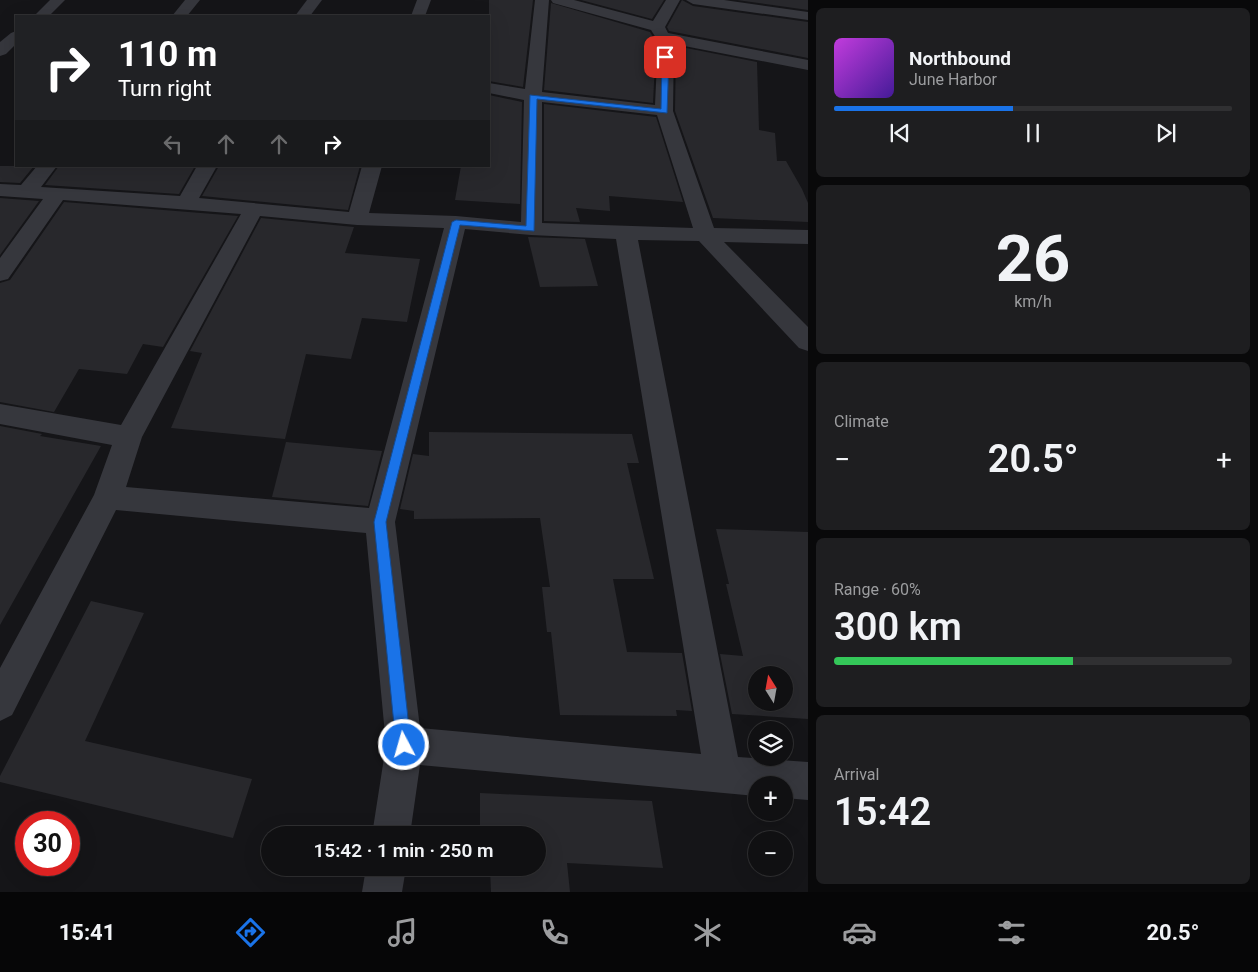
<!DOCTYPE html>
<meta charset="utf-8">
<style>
:root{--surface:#101012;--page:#1e1e20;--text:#f1f3f6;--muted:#9c9d9f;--line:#303032;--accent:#1a73e8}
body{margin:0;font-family:Roboto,sans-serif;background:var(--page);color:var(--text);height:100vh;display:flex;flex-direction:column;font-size:19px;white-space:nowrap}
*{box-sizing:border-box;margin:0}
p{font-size:16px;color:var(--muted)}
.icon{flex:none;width:28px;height:28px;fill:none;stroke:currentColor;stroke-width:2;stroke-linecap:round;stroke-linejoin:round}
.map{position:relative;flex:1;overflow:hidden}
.panel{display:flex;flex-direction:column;gap:8px;padding:8px;background:#09090a;width:450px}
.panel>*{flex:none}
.top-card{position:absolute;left:15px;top:15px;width:475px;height:152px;border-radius:0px;box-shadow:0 5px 20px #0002,0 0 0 1px var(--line);background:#202124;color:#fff;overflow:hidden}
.needle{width:32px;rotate:349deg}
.fabs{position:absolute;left:748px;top:666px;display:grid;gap:10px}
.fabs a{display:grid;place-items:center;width:45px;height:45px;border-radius:50%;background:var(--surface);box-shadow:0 5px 20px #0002,0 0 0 1px var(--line);font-size:25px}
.speed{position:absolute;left:15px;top:811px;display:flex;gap:10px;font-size:25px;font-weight:700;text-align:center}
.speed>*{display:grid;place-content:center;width:65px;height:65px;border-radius:50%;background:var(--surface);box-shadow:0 5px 20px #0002,0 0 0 1px var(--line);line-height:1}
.speed .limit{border:8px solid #d22;background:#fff;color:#111}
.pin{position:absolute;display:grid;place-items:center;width:42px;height:42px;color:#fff;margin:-21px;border-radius:10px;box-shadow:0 2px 8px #0006}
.me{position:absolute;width:55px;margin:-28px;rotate:354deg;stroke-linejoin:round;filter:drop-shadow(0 0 4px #0008)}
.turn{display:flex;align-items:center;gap:18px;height:105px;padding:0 20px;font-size:22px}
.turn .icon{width:65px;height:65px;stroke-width:2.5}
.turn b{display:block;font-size:35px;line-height:42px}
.lanes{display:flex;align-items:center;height:48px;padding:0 20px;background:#0003;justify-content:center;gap:25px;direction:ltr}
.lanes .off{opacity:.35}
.big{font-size:38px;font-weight:600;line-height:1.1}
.panel .widget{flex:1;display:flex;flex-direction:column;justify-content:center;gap:8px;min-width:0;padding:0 18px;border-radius:8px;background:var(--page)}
.panel .dial{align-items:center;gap:0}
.dial b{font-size:65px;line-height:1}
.song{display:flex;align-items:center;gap:15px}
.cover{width:60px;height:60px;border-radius:8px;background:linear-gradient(135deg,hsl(290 70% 55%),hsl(260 70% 35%))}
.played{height:5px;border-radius:2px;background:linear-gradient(90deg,var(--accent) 45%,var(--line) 45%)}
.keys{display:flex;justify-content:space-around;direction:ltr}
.heat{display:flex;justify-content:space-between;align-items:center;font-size:28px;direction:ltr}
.charge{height:8px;border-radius:4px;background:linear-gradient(90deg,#34c759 60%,var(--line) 0)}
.trip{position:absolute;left:261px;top:826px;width:285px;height:50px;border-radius:25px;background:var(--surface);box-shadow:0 5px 20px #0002,0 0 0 1px var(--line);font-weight:600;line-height:50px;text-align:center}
.dock{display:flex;height:80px;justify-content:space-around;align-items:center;background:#060607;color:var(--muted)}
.dock .icon{width:35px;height:35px}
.dock .on{color:var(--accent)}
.dock b{font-size:22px;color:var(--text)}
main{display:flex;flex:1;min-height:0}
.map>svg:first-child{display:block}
.building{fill:#28282c;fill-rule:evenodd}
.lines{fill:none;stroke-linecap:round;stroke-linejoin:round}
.minor{fill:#36373d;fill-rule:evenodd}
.route{fill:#1a73e8;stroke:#114b97}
</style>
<main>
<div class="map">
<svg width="808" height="892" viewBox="0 0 808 892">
<rect width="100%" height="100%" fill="#151518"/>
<g class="building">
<polygon points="489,0 533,0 523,87 489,81"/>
<polygon points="581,0 664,0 652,19"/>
<polygon points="682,0 693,6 808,22 808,58 669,31 667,27"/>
<polygon points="737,0 808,0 808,10"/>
<polygon points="551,3 650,32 656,42 653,103 544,90"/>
<polygon points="676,46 757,62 759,130 775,133 777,161 786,161 802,189 808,203 808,222 713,218 675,111"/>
<polygon points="489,95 522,102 520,204 455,200 461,166 489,166"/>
<polygon points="544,104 656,117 683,202 609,196 610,211 576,208 580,222 544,221"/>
<polygon points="0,166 34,166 20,183 0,182"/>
<polygon points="59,166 195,166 179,194 45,185"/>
<polygon points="219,166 360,166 348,210 202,196"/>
<polygon points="0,198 39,201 0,255"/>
<polygon points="64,202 238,216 163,347 143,344 127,374 79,369 54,412 0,402 0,283 10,280"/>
<polygon points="261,218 354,227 345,253 420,259 407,322 362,318 351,359 306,354 285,439 171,428 202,353 190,351"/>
<polygon points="528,237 585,239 598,286 540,287"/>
<polygon points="0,426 42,434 40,436 101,446 0,625"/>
<polygon points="429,432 632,434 639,463 627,463 654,579 613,579 627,652 682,653 692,711 676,710 677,716 560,715 551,632 547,632 542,587 550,587 540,518 414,519 414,511 400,509 413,454 429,456"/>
<polygon points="286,442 382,451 368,506 272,497"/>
<path d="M 716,529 L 808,532 L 808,719 L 732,714 L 720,654 L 743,656 L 726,584 L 729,584 ZM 756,675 L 784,675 L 784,702 L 756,702 Z"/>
<polygon points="91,601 144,613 85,741 252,779 233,838 0,782 0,776"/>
<polygon points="480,793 652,801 663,868 567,863 570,892 491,892 490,868 538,868 538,835 480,835"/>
</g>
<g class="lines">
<g class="minor">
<polygon points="50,0 65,0 49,16 34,16"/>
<polygon points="185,0 200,0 187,16 172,16"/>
<polygon points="307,0 322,0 310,16 295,16"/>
<polygon points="417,0 431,0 425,16 411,16"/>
<path d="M 535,0 L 549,0 L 542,92 L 655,105 L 658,41 L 651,30 L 553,3 L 551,0 L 574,0 L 653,21 L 666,0 L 680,0 L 665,27 L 668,33 L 808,60 L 808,70 L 674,44 L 673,111 L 714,228 L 808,230 L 808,244 L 724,242 L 808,327 L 808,351 L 799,348 L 699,241 L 638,240 L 738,757 L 808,762 L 808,800 L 784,798 L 784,785 L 756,785 L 756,796 L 420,765 L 410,835 L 372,835 L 386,745 L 366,533 L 116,510 L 12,715 L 0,721 L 0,668 L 94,495 L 112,445 L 0,424 L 0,404 L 121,425 L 241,214 L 63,200 L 8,279 L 0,281 L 0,258 L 43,199 L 0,196 L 0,184 L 21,185 L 37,166 L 57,166 L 41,187 L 180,196 L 197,166 L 217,166 L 199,198 L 349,212 L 362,166 L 382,166 L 369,213 L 456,216 L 521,222 L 524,100 L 489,93 L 489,83 L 525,89 ZM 542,102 L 657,115 L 693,228 L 542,223 ZM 260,216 L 357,225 L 444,228 L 369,508 L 126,487 L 142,437 ZM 465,229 L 531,235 L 616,239 L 701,754 L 420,728 L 395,522 Z"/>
<polygon points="686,0 724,0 808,12 808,20 693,4"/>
<polygon points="16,31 16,44 6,54 0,56 0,42 11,33"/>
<polygon points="366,868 406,868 402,892 362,892"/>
</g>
</g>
<polygon class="route" points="665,55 669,57 667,113 537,99 534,231 460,225 386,522 411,745 409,751 404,753 398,751 396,745 374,522 452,222 456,220 526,226 530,95 661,109 662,57"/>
</svg>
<div class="fabs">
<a><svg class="needle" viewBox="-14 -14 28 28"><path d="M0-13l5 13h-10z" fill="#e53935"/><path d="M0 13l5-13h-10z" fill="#9c9d9f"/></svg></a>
<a><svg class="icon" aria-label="layers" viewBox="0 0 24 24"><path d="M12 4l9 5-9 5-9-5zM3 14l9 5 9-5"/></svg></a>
<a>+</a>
<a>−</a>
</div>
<div class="speed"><div class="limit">30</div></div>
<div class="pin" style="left:665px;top:57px;background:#d93025"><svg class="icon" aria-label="arrive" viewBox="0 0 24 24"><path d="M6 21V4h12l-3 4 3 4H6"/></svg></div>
<svg class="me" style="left:404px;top:745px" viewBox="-20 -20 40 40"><circle r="17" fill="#1a73e8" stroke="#fff" stroke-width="3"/><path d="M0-11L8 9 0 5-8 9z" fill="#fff"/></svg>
<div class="trip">15:42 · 1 min · 250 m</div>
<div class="top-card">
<div class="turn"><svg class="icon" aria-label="right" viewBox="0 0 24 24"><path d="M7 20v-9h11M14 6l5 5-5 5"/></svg><div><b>110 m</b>Turn right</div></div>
<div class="lanes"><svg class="icon off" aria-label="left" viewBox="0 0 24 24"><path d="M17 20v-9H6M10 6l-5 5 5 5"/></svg><svg class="icon off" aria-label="ahead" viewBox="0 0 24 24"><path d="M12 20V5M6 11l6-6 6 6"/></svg><svg class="icon off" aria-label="ahead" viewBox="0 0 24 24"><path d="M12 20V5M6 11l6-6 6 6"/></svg><svg class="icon" aria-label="right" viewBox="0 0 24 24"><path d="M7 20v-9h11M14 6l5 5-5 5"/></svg></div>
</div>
</div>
<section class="panel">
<div class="widget">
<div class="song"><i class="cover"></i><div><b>Northbound</b><p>June Harbor</p></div></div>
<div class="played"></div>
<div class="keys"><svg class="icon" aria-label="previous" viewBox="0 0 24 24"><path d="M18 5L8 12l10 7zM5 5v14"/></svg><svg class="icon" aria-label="pause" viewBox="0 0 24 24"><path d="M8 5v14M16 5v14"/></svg><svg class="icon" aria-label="next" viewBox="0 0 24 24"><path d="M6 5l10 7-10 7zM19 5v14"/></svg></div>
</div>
<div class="widget dial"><b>26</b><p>km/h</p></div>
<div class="widget"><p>Climate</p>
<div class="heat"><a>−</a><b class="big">20.5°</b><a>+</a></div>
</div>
<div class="widget"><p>Range · 60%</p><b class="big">300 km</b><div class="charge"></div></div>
<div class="widget"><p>Arrival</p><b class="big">15:42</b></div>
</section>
</main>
<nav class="dock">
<b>15:41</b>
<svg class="icon on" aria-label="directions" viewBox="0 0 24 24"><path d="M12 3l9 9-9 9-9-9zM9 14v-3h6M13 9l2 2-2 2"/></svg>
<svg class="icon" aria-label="music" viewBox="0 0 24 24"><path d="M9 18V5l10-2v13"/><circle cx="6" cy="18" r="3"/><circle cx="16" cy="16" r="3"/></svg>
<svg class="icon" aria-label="phone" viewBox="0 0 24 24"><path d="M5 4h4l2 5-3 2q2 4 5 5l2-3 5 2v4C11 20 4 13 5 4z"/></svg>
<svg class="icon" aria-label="climate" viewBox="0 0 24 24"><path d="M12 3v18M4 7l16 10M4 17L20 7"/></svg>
<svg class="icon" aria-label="car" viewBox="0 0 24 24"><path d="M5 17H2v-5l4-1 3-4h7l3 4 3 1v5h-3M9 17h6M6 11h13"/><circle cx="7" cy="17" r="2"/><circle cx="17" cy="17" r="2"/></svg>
<svg class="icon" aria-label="filters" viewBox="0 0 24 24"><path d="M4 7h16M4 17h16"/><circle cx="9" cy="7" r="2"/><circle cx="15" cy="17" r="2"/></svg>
<b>20.5°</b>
</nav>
